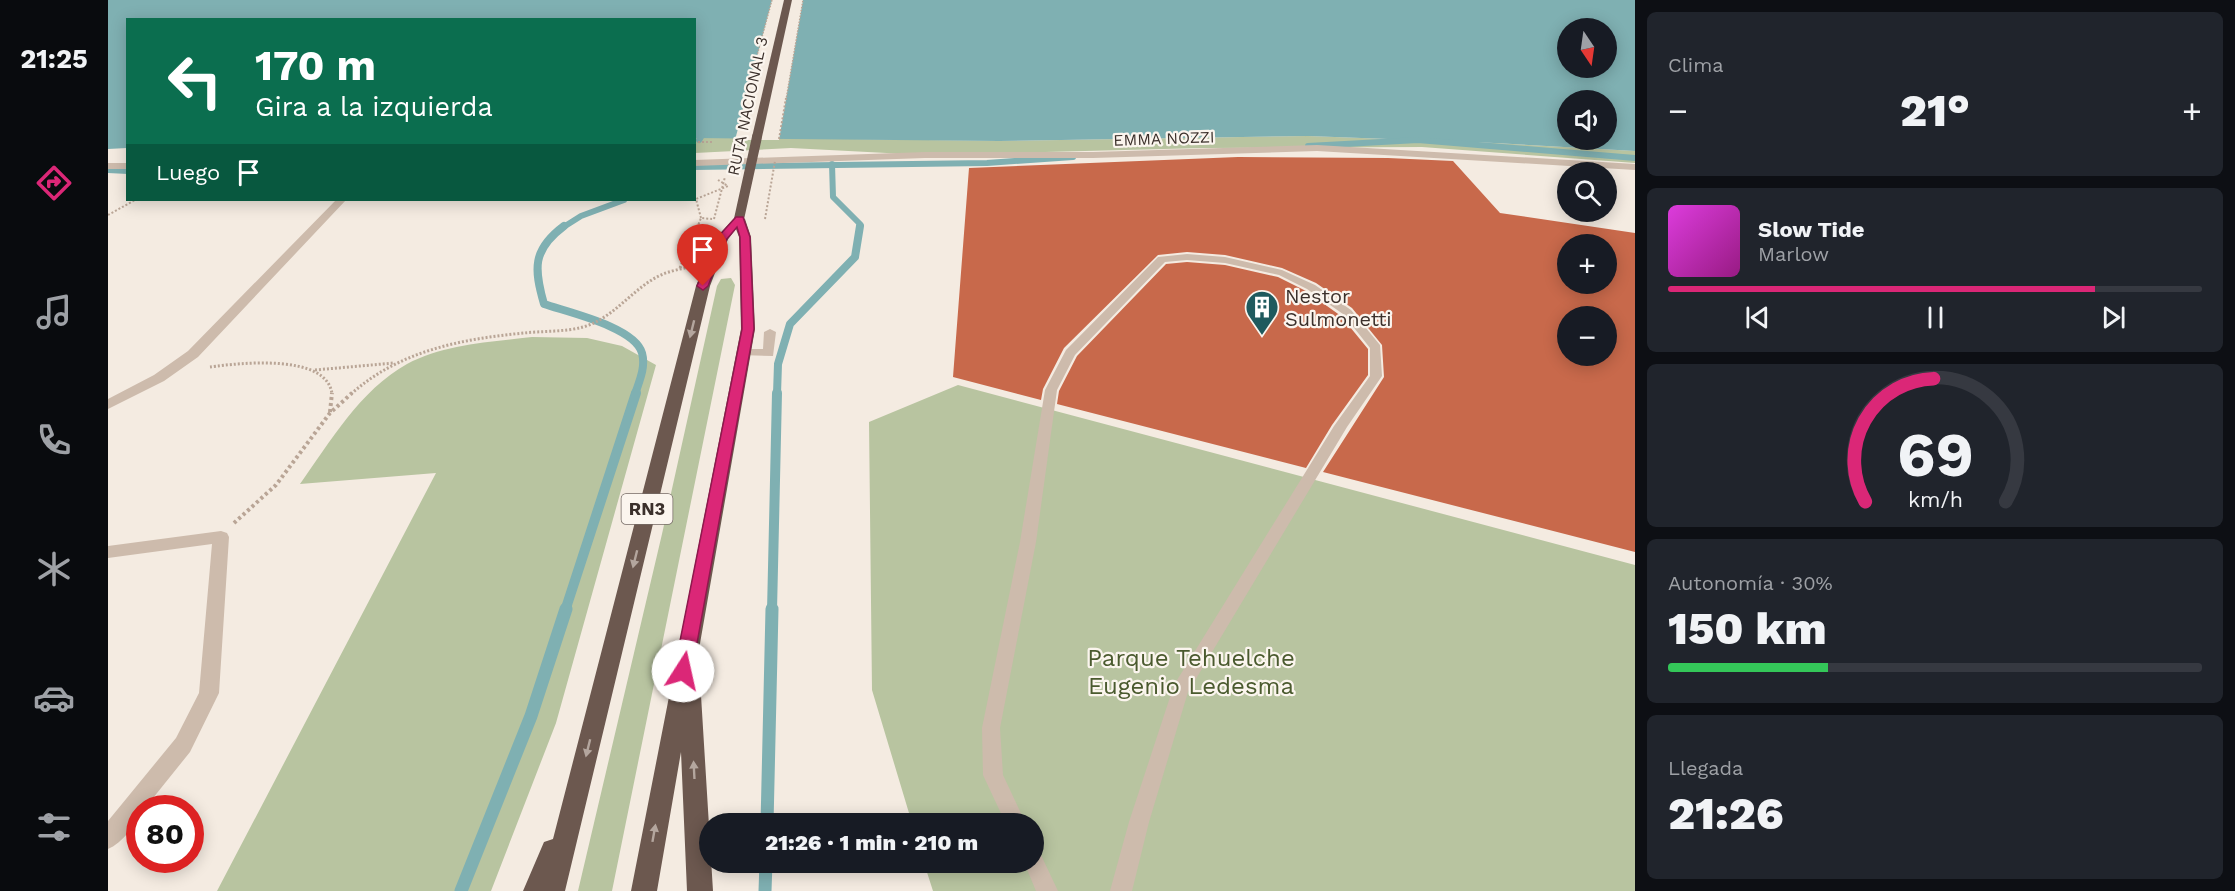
<!DOCTYPE html>
<html lang="es">
<meta charset="utf-8">
<style>
:root{--surface:#171b24;--page:#20242c;--text:#f1f3f6;--muted:#9ea1a6;--line:#363941;--accent:#db2777}
body{margin:0;font-family:"Work Sans",sans-serif;background:var(--page);color:var(--text);height:100vh;display:flex;flex-direction:column;font-size:22px;white-space:nowrap}
*{box-sizing:border-box;margin:0}
p{font-size:20px;color:var(--muted)}
.icon{flex:none;width:33px;height:33px;fill:none;stroke:currentColor;stroke-width:2;stroke-linecap:round;stroke-linejoin:round}
.map{position:relative;flex:1;overflow:hidden}
.drawer{display:flex;flex-direction:column;gap:12px;padding:12px;background:#0d0f14;width:600px}
.drawer>*{flex:none}
.hud{position:absolute;left:18px;top:18px;width:570px;height:183px;border-radius:0px;box-shadow:0 3px 15px #0003;background:#0b6e4f;color:#fff;overflow:hidden}
.needle{width:39px;rotate:167deg}
.controls{position:absolute;left:1449px;top:18px;display:grid;gap:12px}
.controls a{display:grid;place-items:center;width:60px;height:60px;border-radius:50%;background:var(--surface);box-shadow:0 3px 15px #0003;font-size:30px}
.speed{position:absolute;left:18px;top:795px;display:flex;gap:12px;font-size:30px;font-weight:700;text-align:center}
.speed>*{display:grid;place-content:center;width:78px;height:78px;border-radius:50%;background:var(--surface);box-shadow:0 3px 15px #0003;line-height:1}
.speed .limit{border:9px solid #d22;background:#fff;color:#111}
.pin{position:absolute;display:grid;place-items:center;width:51px;height:51px;color:#fff;margin:-62px -26px;border-radius:50% 50% 50% 0;rotate:-45deg;box-shadow:0 0 6px #0007}
.pin .icon{rotate:45deg}
.me{position:absolute;width:66px;margin:-33px;rotate:10deg;stroke-linejoin:round;filter:drop-shadow(0 0 4px #0008)}
.turn{display:flex;align-items:center;gap:21px;height:126px;padding:0 30px;font-size:27px}
.turn .icon{width:78px;height:78px;stroke-width:2.5}
.turn b{display:block;font-size:42px;line-height:51px}
.then{display:flex;align-items:center;height:57px;padding:0 30px;background:#0003;gap:12px;font-size:22px}
.big{font-size:45px;font-weight:800;line-height:1.1}
.drawer .card{flex:1;display:flex;flex-direction:column;justify-content:center;gap:9px;min-width:0;padding:0 21px;border-radius:9px;background:var(--page)}
.drawer .dial{align-items:center;gap:0}
.dial svg{height:156px;overflow:visible;fill:none;stroke:var(--line);stroke-width:7;stroke-linecap:round;text-anchor:middle}
.dial text{fill:var(--text);stroke:none}
.song{display:flex;align-items:center;gap:18px}
.cover{width:72px;height:72px;border-radius:9px;background:linear-gradient(135deg,hsl(300 70% 55%),hsl(310 70% 35%))}
.played{height:6px;border-radius:3px;background:linear-gradient(90deg,var(--accent) 80%,var(--line) 80%)}
.keys{display:flex;justify-content:space-around;direction:ltr}
.heat{display:flex;justify-content:space-between;align-items:center;font-size:33px;direction:ltr}
.charge{height:9px;border-radius:4px;background:linear-gradient(90deg,#34c759 30%,var(--line) 0)}
.trip{position:absolute;left:591px;top:813px;width:345px;height:60px;border-radius:30px;background:var(--surface);box-shadow:0 3px 15px #0003;font-weight:800;line-height:60px;text-align:center}
main{display:flex;flex:1;min-height:0}
.tab-bar{display:flex;flex-direction:column;width:108px;justify-content:space-around;align-items:center;background:#090b0e;color:var(--muted)}
.tab-bar .icon{width:42px;height:42px}
.tab-bar .on{color:var(--accent)}
.tab-bar b{font-size:27px;color:var(--text)}
.map>svg:first-child{display:block}
.green{fill:#b8c4a0}
.water{fill:#7fb0b2;fill-rule:evenodd}
.pier{fill:#f4ebe1}
.lines{fill:none;stroke-linecap:round;stroke-linejoin:round}
.stream-far3{stroke:#7fb0b2;stroke-width:6}
.stream-far2{stroke:#7fb0b2;stroke-width:8}
.stream-far1{stroke:#7fb0b2;stroke-width:10}
.stream{stroke:#7fb0b2;stroke-width:13}
.building{fill:#c8694b;fill-rule:evenodd}
.path-far2{stroke:#b9a596;stroke-width:2;stroke-dasharray:2 2;stroke-linecap:butt}
.path-far1{stroke:#b9a596;stroke-width:3;stroke-dasharray:2 2;stroke-linecap:butt}
.path{stroke:#b9a596;stroke-width:4;stroke-dasharray:3 3;stroke-linecap:butt}
.service{fill:#cdbbac;fill-rule:evenodd}
.minor{fill:#cdbbac;fill-rule:evenodd}
.tertiary{fill:#cdbbac;fill-rule:evenodd}
.trunk{fill:#6c584f;fill-rule:evenodd}
.path-bridge-far1{stroke:#b9a596;stroke-width:1.5;stroke-dasharray:1.5 1.5;stroke-linecap:butt}
.path-bridge{stroke:#b9a596;stroke-width:2;stroke-dasharray:2 2;stroke-linecap:butt}
.trunk-bridge{stroke:#6c584f;stroke-width:10}
.oneway{fill:#b4a69e}
.route{fill:#db2777;stroke:#8e194d;stroke-width:1.5}
.labels{text-anchor:middle;stroke-width:4.5;stroke-linejoin:round;paint-order:stroke}
.far-street-label{font-size:16px;fill:#3b302b;stroke:#fbf5ee}
.shield{fill:#fbf5ee;stroke:#756b66;stroke-width:1.5}
.shield-label{font-size:18px;font-weight:bold;fill:#3b302b}
.poi-label{font-size:20px;fill:#3b302b;stroke:#fbf5ee;text-anchor:start}
.near-park-label{font-size:24px;fill:#4a5a2e;stroke:#fbf5ee}
</style>
<main>
<nav class="tab-bar">
<b>21:25</b>
<svg class="icon on" aria-label="directions" viewBox="0 0 24 24"><path d="M12 3l9 9-9 9-9-9zM9 14v-3h6M13 9l2 2-2 2"/></svg>
<svg class="icon" aria-label="music" viewBox="0 0 24 24"><path d="M9 18V5l10-2v13"/><circle cx="6" cy="18" r="3"/><circle cx="16" cy="16" r="3"/></svg>
<svg class="icon" aria-label="phone" viewBox="0 0 24 24"><path d="M5 4h4l2 5-3 2q2 4 5 5l2-3 5 2v4C11 20 4 13 5 4z"/></svg>
<svg class="icon" aria-label="climate" viewBox="0 0 24 24"><path d="M12 3v18M4 7l16 10M4 17L20 7"/></svg>
<svg class="icon" aria-label="car" viewBox="0 0 24 24"><path d="M5 17H2v-5l4-1 3-4h7l3 4 3 1v5h-3M9 17h6M6 11h13"/><circle cx="7" cy="17" r="2"/><circle cx="17" cy="17" r="2"/></svg>
<svg class="icon" aria-label="filters" viewBox="0 0 24 24"><path d="M4 7h16M4 17h16"/><circle cx="9" cy="7" r="2"/><circle cx="15" cy="17" r="2"/></svg>
</nav>
<div class="map">
<svg width="1527" height="891" viewBox="0 0 1527 891">
<rect width="100%" height="100%" fill="#f4ebe1"/>
<g class="green">
<polygon points="1200,136 1386,143 1527,151 1527,163 1314,147 1095,148 817,155 683,148 587,153 587,138 593,137 891,141"/>
<polygon points="623,278 627,285 504,891 470,891 554,534 609,286 613,279"/>
<path d="M 424,337 L 479,338 L 514,346 L 548,365 L 448,723 L 383,891 L 109,891 L 328,473 L 192,484 C 222,442 252,390 299,364 C 336,344 383,342 424,337 Z"/>
<polygon points="850,385 1527,565 1527,891 825,891 816,863 926,862 926,824 804,823 764,690 761,422"/>
</g>
<path class="water" d="M 0,0 L 1527,0 L 1527,151 L 1386,143 L 1200,136 L 891,141 L 587,138 L 586,20 L 20,20 L 19,148 L 0,149 ZM 1460,28 L 1498,28 L 1498,68 L 1460,68 ZM 1460,100 L 1498,100 L 1498,140 L 1460,140 Z"/>
<polygon class="pier" points="664,0 695,0 671,140 627,140"/>
<g class="lines">
<g class="stream-far3">
<polyline points="591,140 593,137"/>
<polyline points="1200,146 1310,140 1527,158"/>
<polyline points="724,164 725,197 752,224 751,228"/>
<polyline points="586,167 879,163 965,157"/>
<polyline points="0,170 20,171"/>
<polyline points="454,228 473,216 516,200"/>
</g>
<g class="stream-far2">
<path d="M 456,226 C 424,250 426,269 436,304 C 459,312 527,327 534,353 C 538,367 531,382 527,394"/>
<polyline points="669,394 670,364 682,324 747,257 752,226"/>
</g>
<g class="stream-far1">
<polyline points="457,611 528,393"/>
<polyline points="664,611 669,393"/>
</g>
<g class="stream">
<polyline points="659,824 664,609"/>
<polyline points="353,891 423,716 458,609"/>
<polyline points="657,891 658,862"/>
</g>
</g>
<g class="building">
<path d="M 1130,157 L 1280,158 L 1345,161 L 1392,213 L 1527,233 L 1527,552 L 1215,472 L 1276,377 L 1274,345 L 1244,308 L 1208,283 L 1174,268 L 1117,255 L 1079,252 L 1050,255 L 956,348 L 935,389 L 933,400 L 845,377 L 861,168 ZM 1460,244 L 1498,244 L 1498,284 L 1460,284 ZM 1460,316 L 1498,316 L 1498,356 L 1460,356 Z"/>
<polygon points="1079,262 1117,265 1170,277 1198,291 1233,316 1260,349 1260,375 1224,425 1198,468 949,404 951,391 969,356 1058,264"/>
</g>
<g class="lines">
<g class="path-far2">
<polyline points="586,142 606,142"/>
<polyline points="0,215 27,200"/>
<polyline points="593,218 588,199 620,186 610,180"/>
<polyline points="589,228 593,218 604,219"/>
</g>
<g class="path-far1">
<polyline points="572,268 590,226"/>
<path d="M 102,367 C 131,363 219,353 224,394"/>
<polyline points="207,370 286,363"/>
<path d="M 243,394 C 291,351 353,339 416,333 C 434,331 457,332 475,327 C 507,318 525,287 555,274 C 563,271 572,269 581,267"/>
</g>
<g class="path">
<polyline points="222,412 224,393"/>
<polyline points="126,523 168,485 222,413 244,393"/>
</g>
<g class="service">
<polygon points="1079,254 1117,257 1174,270 1207,285 1243,310 1272,345 1274,376 1239,427 1080,692 1041,822 1024,891 1002,891 1021,822 1066,685 1226,426 1262,376 1262,348 1235,314 1199,289 1171,275 1117,263 1079,260 1057,262 967,355 949,390 928,542 892,728 895,775 918,824 898,824 875,775 874,728 912,542 937,390 958,350 1050,257"/>
<polygon points="662,329 668,332 665,356 631,355 629,352 631,349 655,349 656,332"/>
<polygon points="926,852 933,855 950,891 928,891 916,862 926,862"/>
</g>
<g class="minor">
<polygon points="228,200 238,200 90,357 56,381 0,409 0,399 46,375 80,351"/>
<path d="M 113,531 L 119,533 L 121,537 L 111,693 L 82,752 L 37,808 L 32,808 C 32,822 13,844 0,849 L 0,821 L 68,738 L 91,693 L 104,544 L 0,558 L 0,546 Z"/>
</g>
<g class="tertiary">
<polygon points="1209,145 1527,164 1527,170 1209,151 985,158 817,158 586,166 586,160 817,152 985,152"/>
<rect x="0" y="163" width="20" height="6"/>
</g>
<g class="trunk">
<polygon points="676,0 684,0 654,137 649,140 644,137"/>
<polygon points="631,215 637,219 643,237 647,329 587,672 592,679 605,891 579,891 573,752 549,891 523,891 633,329 631,237 628,229 620,239 602,286 457,891 415,891 436,842 445,839 588,286 608,238 627,217"/>
</g>
<g class="path-bridge-far1">
<polyline points="637,100 664,0"/>
<polyline points="678,100 695,0"/>
</g>
<g class="path-bridge">
<polyline points="630,127 638,98"/>
<polyline points="671,139 678,98"/>
<polyline points="606,219 617,177"/>
<polyline points="657,219 667,161"/>
</g>
<polyline class="trunk-bridge" points="631,219 649,137"/>
</g>
<defs><path id="oneway-solid" d="M-6-.8H1V-3.2L6.5 0L1 3.2V.8H-6Z" transform="scale(1.5)"/></defs>
<g class="oneway">
<use href="#oneway-solid" transform="translate(584 329) rotate(104)"/>
<use href="#oneway-solid" transform="translate(527 559) rotate(104)"/>
<use href="#oneway-solid" transform="translate(480 748) rotate(104)"/>
<use href="#oneway-solid" transform="translate(586 770) rotate(-93)"/>
<use href="#oneway-solid" transform="translate(546 833) rotate(-80)"/>
</g>
<polygon class="route" points="628,217 635,217 642,237 646,329 584,671 581,676 575,678 569,676 566,671 634,329 632,237 629,227 619,239 600,286 595,290 589,286 609,238"/>
<defs>
<symbol id="building-pin" viewBox="-11 -11 22 30"><path d="M0 17L-7.5 6A9.5 9.5 0 1 1 7.5 6Z" fill="#1f5a5e" stroke="#fbf5ee"/><path d="M-4-6H4V6H1V3H-1V6H-4ZM-2.5-4.3h1.7v1.8h-1.7ZM.8-4.3h1.7v1.8H.8ZM-2.5-1h1.7V.8h-1.7ZM.8-1h1.7V.8H.8Z" fill="#fff"/></symbol>
</defs>
<g fill-rule="evenodd">
<use href="#building-pin" x="1135" y="288" width="38" height="52"/>
</g>
<g class="labels">
<g class="far-street-label">
<text transform="translate(639 106) rotate(-78)" y="6">RUTA NACIONAL 3</text>
<text transform="translate(1056 138) rotate(-2)" y="6">EMMA NOZZI</text>
</g>
<rect class="shield" x="513.5" y="494" width="51" height="30" rx="4.5"/>
<g class="shield-label">
<text x="539" y="515">RN3</text>
</g>
<g class="poi-label">
<text x="1177" y="303">Nestor<tspan x="1177" dy="23">Sulmonetti</tspan></text>
</g>
<g class="near-park-label">
<text x="1083" y="666">Parque Tehuelche<tspan x="1083" dy="28">Eugenio Ledesma</tspan></text>
</g>
</g>
</svg>
<div class="controls">
<a><svg class="needle" viewBox="-14 -14 28 28"><path d="M0-13l5 13h-10z" fill="#e53935"/><path d="M0 13l5-13h-10z" fill="#9ea1a6"/></svg></a>
<a><svg class="icon" aria-label="sound" viewBox="0 0 24 24"><path d="M4 9h4l5-4v14l-5-4H4zM17 9q2 3 0 6"/></svg></a>
<a><svg class="icon" aria-label="search" viewBox="0 0 24 24"><circle cx="10" cy="10" r="6"/><path d="M15 15l6 6"/></svg></a>
<a>+</a>
<a>−</a>
</div>
<div class="speed"><div class="limit">80</div></div>
<div class="pin" style="left:595px;top:286px;background:#d93025"><svg class="icon" aria-label="arrive" viewBox="0 0 24 24"><path d="M6 21V4h12l-3 4 3 4H6"/></svg></div>
<svg class="me" style="left:575px;top:671px" viewBox="-20 -20 40 40"><circle r="19" fill="#fff"/><path d="M0-13L10 11 0 6-10 11z" fill="#db2777"/></svg>
<div class="trip">21:26 · 1 min · 210 m</div>
<div class="hud">
<div class="turn"><svg class="icon" aria-label="left" viewBox="0 0 24 24"><path d="M17 20v-9H6M10 6l-5 5 5 5"/></svg><div><b>170 m</b>Gira a la izquierda</div></div>
<div class="then">Luego<svg class="icon" aria-label="arrive" viewBox="0 0 24 24"><path d="M6 21V4h12l-3 4 3 4H6"/></svg></div>
</div>
</div>
<section class="drawer">
<div class="card"><p>Clima</p>
<div class="heat"><a>−</a><b class="big">21°</b><a>+</a></div>
</div>
<div class="card">
<div class="song"><i class="cover"></i><div><b>Slow Tide</b><p>Marlow</p></div></div>
<div class="played"></div>
<div class="keys"><svg class="icon" aria-label="previous" viewBox="0 0 24 24"><path d="M18 5L8 12l10 7zM5 5v14"/></svg><svg class="icon" aria-label="pause" viewBox="0 0 24 24"><path d="M8 5v14M16 5v14"/></svg><svg class="icon" aria-label="next" viewBox="0 0 24 24"><path d="M6 5l10 7-10 7zM19 5v14"/></svg></div>
</div>
<div class="card dial"><svg viewBox="0 0 100 80">
<path d="M14 69A42 42 0 1 1 86 69"/>
<path d="M14 69A42 42 0 0 1 49 6" stroke="#db2777"/>
<text x="50" y="56" font-size="32" font-weight="700">69</text>
<text x="50" y="72" font-size="11">km/h</text>
</svg></div>
<div class="card"><p>Autonomía · 30%</p><b class="big">150 km</b><div class="charge"></div></div>
<div class="card"><p>Llegada</p><b class="big">21:26</b></div>
</section>
</main>
